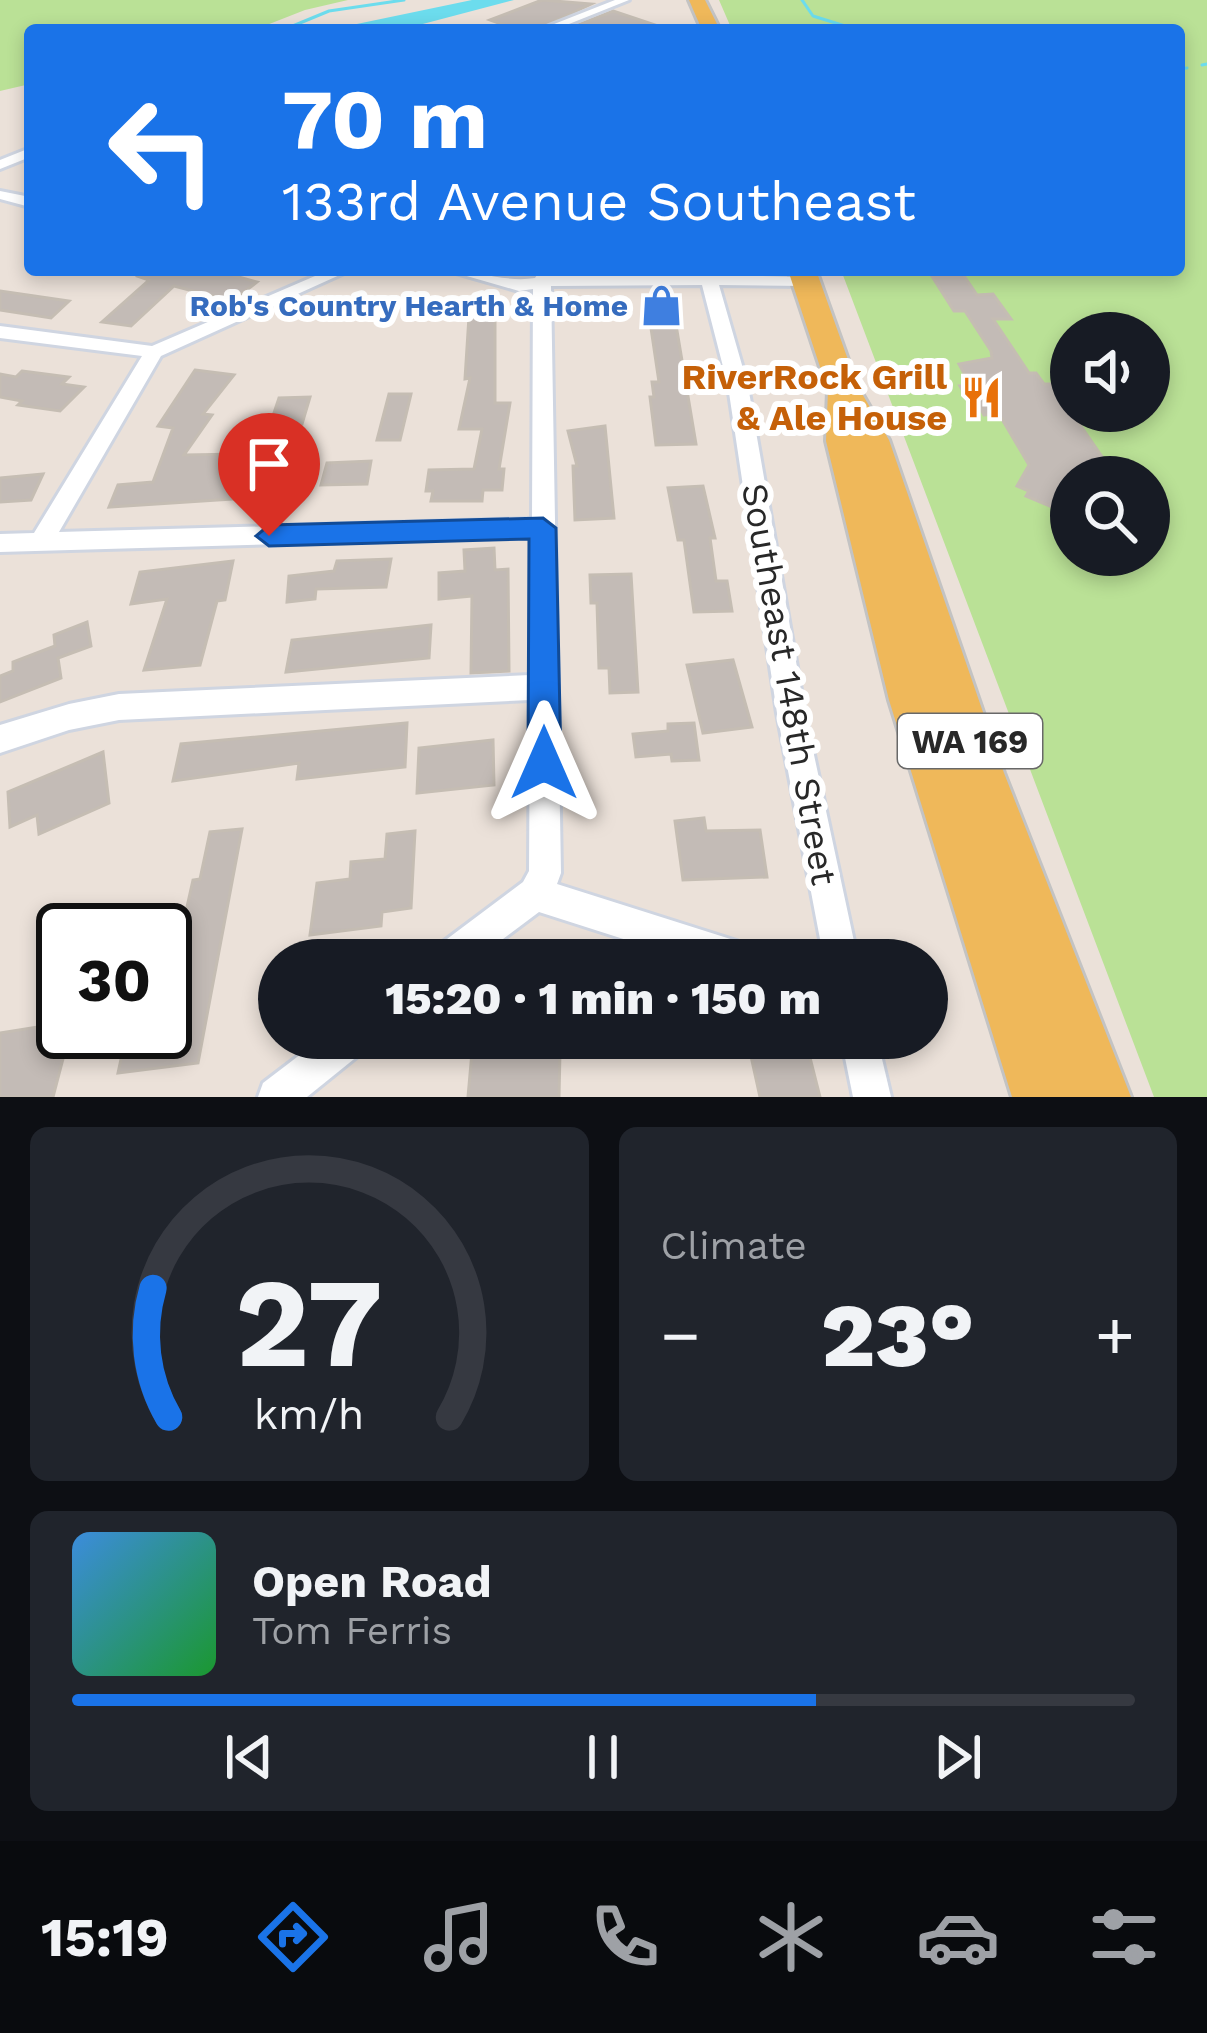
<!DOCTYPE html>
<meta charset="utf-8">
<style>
:root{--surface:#171b24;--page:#20242c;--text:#f1f3f6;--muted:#9ea1a6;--line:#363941;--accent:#1a73e8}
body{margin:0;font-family:"Work Sans",sans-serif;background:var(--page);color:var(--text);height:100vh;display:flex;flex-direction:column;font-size:45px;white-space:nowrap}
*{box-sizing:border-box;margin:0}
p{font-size:39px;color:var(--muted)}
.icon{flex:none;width:66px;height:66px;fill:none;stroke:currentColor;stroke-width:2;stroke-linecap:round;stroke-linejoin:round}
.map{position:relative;height:1097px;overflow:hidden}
.panel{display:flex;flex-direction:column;gap:30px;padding:30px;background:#0d0f14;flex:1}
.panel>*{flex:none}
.guide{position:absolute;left:24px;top:24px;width:1161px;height:252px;border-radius:12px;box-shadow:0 6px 18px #0003;background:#1a73e8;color:#fff;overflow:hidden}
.fabs{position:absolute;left:1050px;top:312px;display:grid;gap:24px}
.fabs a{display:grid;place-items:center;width:120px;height:120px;border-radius:50%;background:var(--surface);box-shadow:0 6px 18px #0003;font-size:60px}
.speed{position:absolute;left:36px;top:903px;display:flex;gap:24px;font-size:60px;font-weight:700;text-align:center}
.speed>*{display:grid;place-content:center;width:156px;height:156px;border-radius:50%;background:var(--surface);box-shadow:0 6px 18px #0003;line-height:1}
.speed .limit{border:6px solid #111;border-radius:18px;background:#fff;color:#111}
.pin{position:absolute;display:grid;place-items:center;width:102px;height:102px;color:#fff;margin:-123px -51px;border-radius:50% 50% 50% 0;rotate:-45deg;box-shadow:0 0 12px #0007}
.pin .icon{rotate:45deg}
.me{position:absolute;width:132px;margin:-66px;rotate:0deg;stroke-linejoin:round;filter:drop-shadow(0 0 9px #0008)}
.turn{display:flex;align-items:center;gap:42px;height:252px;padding:0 60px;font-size:54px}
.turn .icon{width:156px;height:156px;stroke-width:2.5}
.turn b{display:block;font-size:84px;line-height:102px}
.big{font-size:90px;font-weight:800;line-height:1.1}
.panel .tile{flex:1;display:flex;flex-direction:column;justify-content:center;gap:18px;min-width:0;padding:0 42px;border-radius:18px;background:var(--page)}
.panel .dial{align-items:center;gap:0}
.dial svg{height:312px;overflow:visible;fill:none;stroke:var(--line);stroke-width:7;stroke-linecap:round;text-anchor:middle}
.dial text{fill:var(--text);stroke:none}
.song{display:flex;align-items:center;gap:36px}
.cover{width:144px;height:144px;border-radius:18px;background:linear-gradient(135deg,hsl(210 70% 55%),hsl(130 70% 35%))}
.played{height:12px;border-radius:6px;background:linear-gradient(90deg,var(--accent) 70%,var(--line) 70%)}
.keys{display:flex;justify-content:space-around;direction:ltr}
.heat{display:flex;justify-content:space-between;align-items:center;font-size:66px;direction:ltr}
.panel .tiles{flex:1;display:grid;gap:30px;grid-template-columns:1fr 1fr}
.tile:last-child{grid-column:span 2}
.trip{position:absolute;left:258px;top:939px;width:690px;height:120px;border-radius:60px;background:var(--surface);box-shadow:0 6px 18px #0003;font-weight:800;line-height:120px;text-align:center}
.tab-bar{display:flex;height:192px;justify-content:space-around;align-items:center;background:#090b0e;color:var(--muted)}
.tab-bar .icon{width:84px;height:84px}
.tab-bar .current{color:var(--accent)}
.tab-bar b{font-size:54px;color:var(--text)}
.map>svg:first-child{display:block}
.green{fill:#bae196;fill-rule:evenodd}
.water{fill:#6cdced}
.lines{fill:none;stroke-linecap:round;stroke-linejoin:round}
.stream{stroke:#6cdced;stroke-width:3}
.building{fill:#c3bbb6;stroke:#c5bdb3;stroke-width:3}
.minor-casing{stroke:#cfd5e1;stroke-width:6}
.primary-casing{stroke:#c3c3c3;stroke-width:6}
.minor{fill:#fff;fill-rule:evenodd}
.primary{fill:#efb85a;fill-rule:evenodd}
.route{fill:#1a73e8;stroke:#114b97;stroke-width:3}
.labels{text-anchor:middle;stroke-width:12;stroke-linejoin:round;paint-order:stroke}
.far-shop-label{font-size:30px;font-weight:bold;fill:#366cbe;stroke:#fff;text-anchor:end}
.shield{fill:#fff;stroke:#686868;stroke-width:3}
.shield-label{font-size:33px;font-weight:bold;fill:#282828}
.food-label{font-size:36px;font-weight:bold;fill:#c56008;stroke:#fff;text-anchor:end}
.street-label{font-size:36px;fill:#282828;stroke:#fff}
</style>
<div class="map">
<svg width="1207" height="1097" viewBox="0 0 1207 1097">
<rect width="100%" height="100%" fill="#ebe1d9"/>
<g class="green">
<polygon points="0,0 348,0 305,10 254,30 30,30 30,84 0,91"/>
<path d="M 719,0 L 1207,0 L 1207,1097 L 1154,1097 L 841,270 L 1179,270 L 1179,30 L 732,30 ZM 1071,333 L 1149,333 L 1149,411 L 1071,411 ZM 1071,477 L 1149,477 L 1149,555 L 1071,555 Z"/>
</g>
<polygon class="water" points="472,0 514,0 400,30 328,30"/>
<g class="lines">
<g class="stream">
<polyline points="802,0 813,16 858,30"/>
<polyline points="283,30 329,11 404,0"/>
<polyline points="1202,65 1207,64"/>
<polyline points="1179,69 1187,68"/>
</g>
</g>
<g class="building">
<polygon points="542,0 591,4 535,30 518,30 490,20"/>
<polygon points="613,11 658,26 657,30 566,30"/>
<polygon points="138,270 242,270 235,276 257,282 232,301 174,286 131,326 102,322 149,280 137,276"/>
<polygon points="928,270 960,270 977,295 993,294 1011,319 993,319 1029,373 1036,373 1044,384 1052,384 1109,467 1105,477 1071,477 1071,515 1026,496 1029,491 1017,486 1029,465 999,414 984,415 979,406 972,407 960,386 971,386 959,364 992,358 991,351 965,311 954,311"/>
<polygon points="0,291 69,301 51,318 0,310"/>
<polygon points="490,300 490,305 495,305 495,403 510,403 499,469 504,469 502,490 483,490 482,501 431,501 433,491 426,491 429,470 474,469 482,429 459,429 470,378 465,379 470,301"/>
<polygon points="647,301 672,301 696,444 656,445 650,397 654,397 652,382 659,382"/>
<polygon points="195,370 234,375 203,414 212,415 184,455 240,454 232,475 286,472 280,496 109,507 118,485 153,482 173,428 158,426"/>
<polygon points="22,371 69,377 62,384 84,387 60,411 18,405 22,401 0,397 0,374 16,377"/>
<polygon points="389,394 411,394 400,440 377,440"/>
<polygon points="310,397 302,424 270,425 279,398"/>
<polygon points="605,426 614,518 575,520 573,466 577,466 568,431"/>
<polygon points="371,461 367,484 321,485 327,463"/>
<polygon points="43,474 31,500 0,502 0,478"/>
<polygon points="703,486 715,538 710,538 716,581 727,581 732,611 694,612 684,540 678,540 668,488"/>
<polygon points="494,548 495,570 508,569 509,671 471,673 472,596 439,599 439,573 465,571 464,550"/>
<polygon points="391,559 386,587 316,589 315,599 287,602 289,576 334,571 337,561"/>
<polygon points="233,561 225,600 217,601 200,665 144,670 167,599 131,604 140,572"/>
<polygon points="631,574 638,692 610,693 609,668 599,668 597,603 591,603 590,575"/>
<polygon points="87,622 91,646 58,658 61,678 0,702 0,676 13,671 13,662 55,646 54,635"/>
<polygon points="431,625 429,658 286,672 292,640"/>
<polygon points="733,660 752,727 703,733 687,665"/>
<polygon points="407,723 405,767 297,779 299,763 173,781 181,744"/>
<polygon points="694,723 699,760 672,761 671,754 636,757 633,734 668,731 668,724"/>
<polygon points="493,740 494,785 417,793 419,748"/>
<polygon points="103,752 109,803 39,834 37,815 10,827 8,792"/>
<polygon points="704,818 706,831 760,830 767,877 683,880 675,821"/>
<polygon points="242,829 198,1063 118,1073 127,1032 165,1032 165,966 174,965 193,880 200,879 210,832"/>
<polygon points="415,831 411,908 382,912 381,926 310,935 317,883 350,879 351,862 385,859 387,834"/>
<polygon points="63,1023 63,1032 70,1032 53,1097 0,1097 0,1033"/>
<polygon points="747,1038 805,1038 820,1097 760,1097"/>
<polygon points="560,1051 559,1097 468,1097 472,1052"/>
</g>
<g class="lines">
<defs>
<g id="minor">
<polygon points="615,0 629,0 554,30 539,30"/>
<polygon points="30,148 30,157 0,169 0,160"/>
<polygon points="0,191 30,197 30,207 0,199"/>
<path d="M 329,270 L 344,273 L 161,356 L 59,532 L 532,519 L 533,289 L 519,291 L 446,270 C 476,270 506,283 535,278 L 540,270 L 556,270 L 554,275 L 696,275 L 693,270 L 710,270 L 713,275 L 812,277 L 812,285 L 806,286 L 719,285 L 748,386 L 805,713 L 858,960 L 824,960 L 777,713 L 728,386 L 702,285 L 551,286 L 561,873 L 557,884 L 743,943 L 755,948 L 760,960 L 689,960 L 539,912 L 475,960 L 430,960 L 435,948 L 523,882 L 529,871 L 530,700 L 119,720 L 69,730 L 0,753 L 0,725 L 69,704 L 119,694 L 530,675 L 531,537 L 0,552 L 0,534 L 34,533 L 142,356 L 0,338 L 0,326 L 152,346 Z"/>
<polygon points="322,1038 369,1038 364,1051 307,1097 258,1097 263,1083"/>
<polygon points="841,1038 877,1038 891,1097 853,1097"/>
</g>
<g id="primary">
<polygon points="689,0 705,0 720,30 702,30"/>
<polygon points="788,270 816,270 857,385 889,440 1004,773 1131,1097 1012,1097 889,700 826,441 828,391"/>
</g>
</defs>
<use href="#minor" class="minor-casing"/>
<use href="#primary" class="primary-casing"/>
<use href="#minor" class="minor"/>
<use href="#primary" class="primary"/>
</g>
<polygon class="route" points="543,518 556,528 561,763 556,775 544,779 533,775 528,763 529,539 269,546 256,536 269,525"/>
<defs>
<symbol id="shop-bare" viewBox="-9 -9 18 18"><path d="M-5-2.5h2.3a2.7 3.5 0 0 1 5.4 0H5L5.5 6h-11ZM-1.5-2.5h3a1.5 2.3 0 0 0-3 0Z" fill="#3f7fe0" stroke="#fff" stroke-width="2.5" paint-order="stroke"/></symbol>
<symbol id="restaurant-bare" viewBox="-9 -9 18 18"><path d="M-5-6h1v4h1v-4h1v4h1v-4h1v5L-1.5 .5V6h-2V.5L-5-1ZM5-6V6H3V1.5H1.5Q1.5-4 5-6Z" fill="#e8710a" stroke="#fff" stroke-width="2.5" paint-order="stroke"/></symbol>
</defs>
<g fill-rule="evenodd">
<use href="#shop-bare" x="632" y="276" width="59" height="59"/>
<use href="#restaurant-bare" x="952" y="368" width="59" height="59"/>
</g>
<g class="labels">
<g class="far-shop-label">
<text x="628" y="316">Rob's Country Hearth &amp; Home</text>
</g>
<rect class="shield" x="898" y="714" width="144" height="54" rx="9"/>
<g class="shield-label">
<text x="970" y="753">WA 169</text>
</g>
<g class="food-label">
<text x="947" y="389">RiverRock Grill<tspan x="947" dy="41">&amp; Ale House</tspan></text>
</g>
<g class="street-label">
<text transform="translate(790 684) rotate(80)" y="13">Southeast 148th Street</text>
</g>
</g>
</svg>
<div class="fabs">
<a><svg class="icon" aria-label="sound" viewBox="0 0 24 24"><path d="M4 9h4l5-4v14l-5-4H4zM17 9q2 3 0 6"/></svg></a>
<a><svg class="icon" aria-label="search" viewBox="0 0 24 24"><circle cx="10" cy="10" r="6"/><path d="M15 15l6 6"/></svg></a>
</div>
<div class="speed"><div class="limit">30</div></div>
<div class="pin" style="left:269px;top:536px;background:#d93025"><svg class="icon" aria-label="arrive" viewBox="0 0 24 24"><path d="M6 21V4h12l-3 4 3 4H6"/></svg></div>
<svg class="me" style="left:544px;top:763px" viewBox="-20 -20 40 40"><path d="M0-17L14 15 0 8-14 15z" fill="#1a73e8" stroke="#fff" stroke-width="4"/></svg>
<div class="trip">15:20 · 1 min · 150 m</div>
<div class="guide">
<div class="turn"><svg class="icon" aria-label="left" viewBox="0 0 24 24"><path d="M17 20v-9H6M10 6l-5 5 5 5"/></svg><div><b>70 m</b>133rd Avenue Southeast</div></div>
</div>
</div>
<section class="panel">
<div class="tiles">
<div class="tile dial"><svg viewBox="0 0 100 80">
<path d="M14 69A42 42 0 1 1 86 69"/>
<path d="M14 69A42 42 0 0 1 10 36" stroke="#1a73e8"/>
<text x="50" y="56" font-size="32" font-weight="700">27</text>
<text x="50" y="72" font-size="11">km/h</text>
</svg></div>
<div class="tile"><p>Climate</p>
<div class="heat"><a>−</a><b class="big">23°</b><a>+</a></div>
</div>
<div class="tile">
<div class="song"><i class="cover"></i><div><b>Open Road</b><p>Tom Ferris</p></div></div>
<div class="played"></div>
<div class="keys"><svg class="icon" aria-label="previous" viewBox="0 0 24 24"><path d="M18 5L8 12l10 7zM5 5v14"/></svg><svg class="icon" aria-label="pause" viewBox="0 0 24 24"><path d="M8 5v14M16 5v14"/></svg><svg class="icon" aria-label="next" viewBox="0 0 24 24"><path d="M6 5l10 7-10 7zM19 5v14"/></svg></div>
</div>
</div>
</section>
<nav class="tab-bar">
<b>15:19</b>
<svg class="icon current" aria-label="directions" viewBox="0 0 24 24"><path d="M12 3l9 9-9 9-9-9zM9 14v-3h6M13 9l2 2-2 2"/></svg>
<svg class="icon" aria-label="music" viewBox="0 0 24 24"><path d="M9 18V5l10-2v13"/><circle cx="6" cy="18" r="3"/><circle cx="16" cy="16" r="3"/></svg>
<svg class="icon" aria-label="phone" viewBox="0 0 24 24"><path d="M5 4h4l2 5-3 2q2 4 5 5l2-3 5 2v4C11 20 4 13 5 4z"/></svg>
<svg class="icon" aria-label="climate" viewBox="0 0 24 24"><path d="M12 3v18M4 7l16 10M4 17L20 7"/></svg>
<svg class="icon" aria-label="car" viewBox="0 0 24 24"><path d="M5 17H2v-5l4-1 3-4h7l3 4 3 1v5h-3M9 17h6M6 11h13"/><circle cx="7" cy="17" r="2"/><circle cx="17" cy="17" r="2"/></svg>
<svg class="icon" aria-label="filters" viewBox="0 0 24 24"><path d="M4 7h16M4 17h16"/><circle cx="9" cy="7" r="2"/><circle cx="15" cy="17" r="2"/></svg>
</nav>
